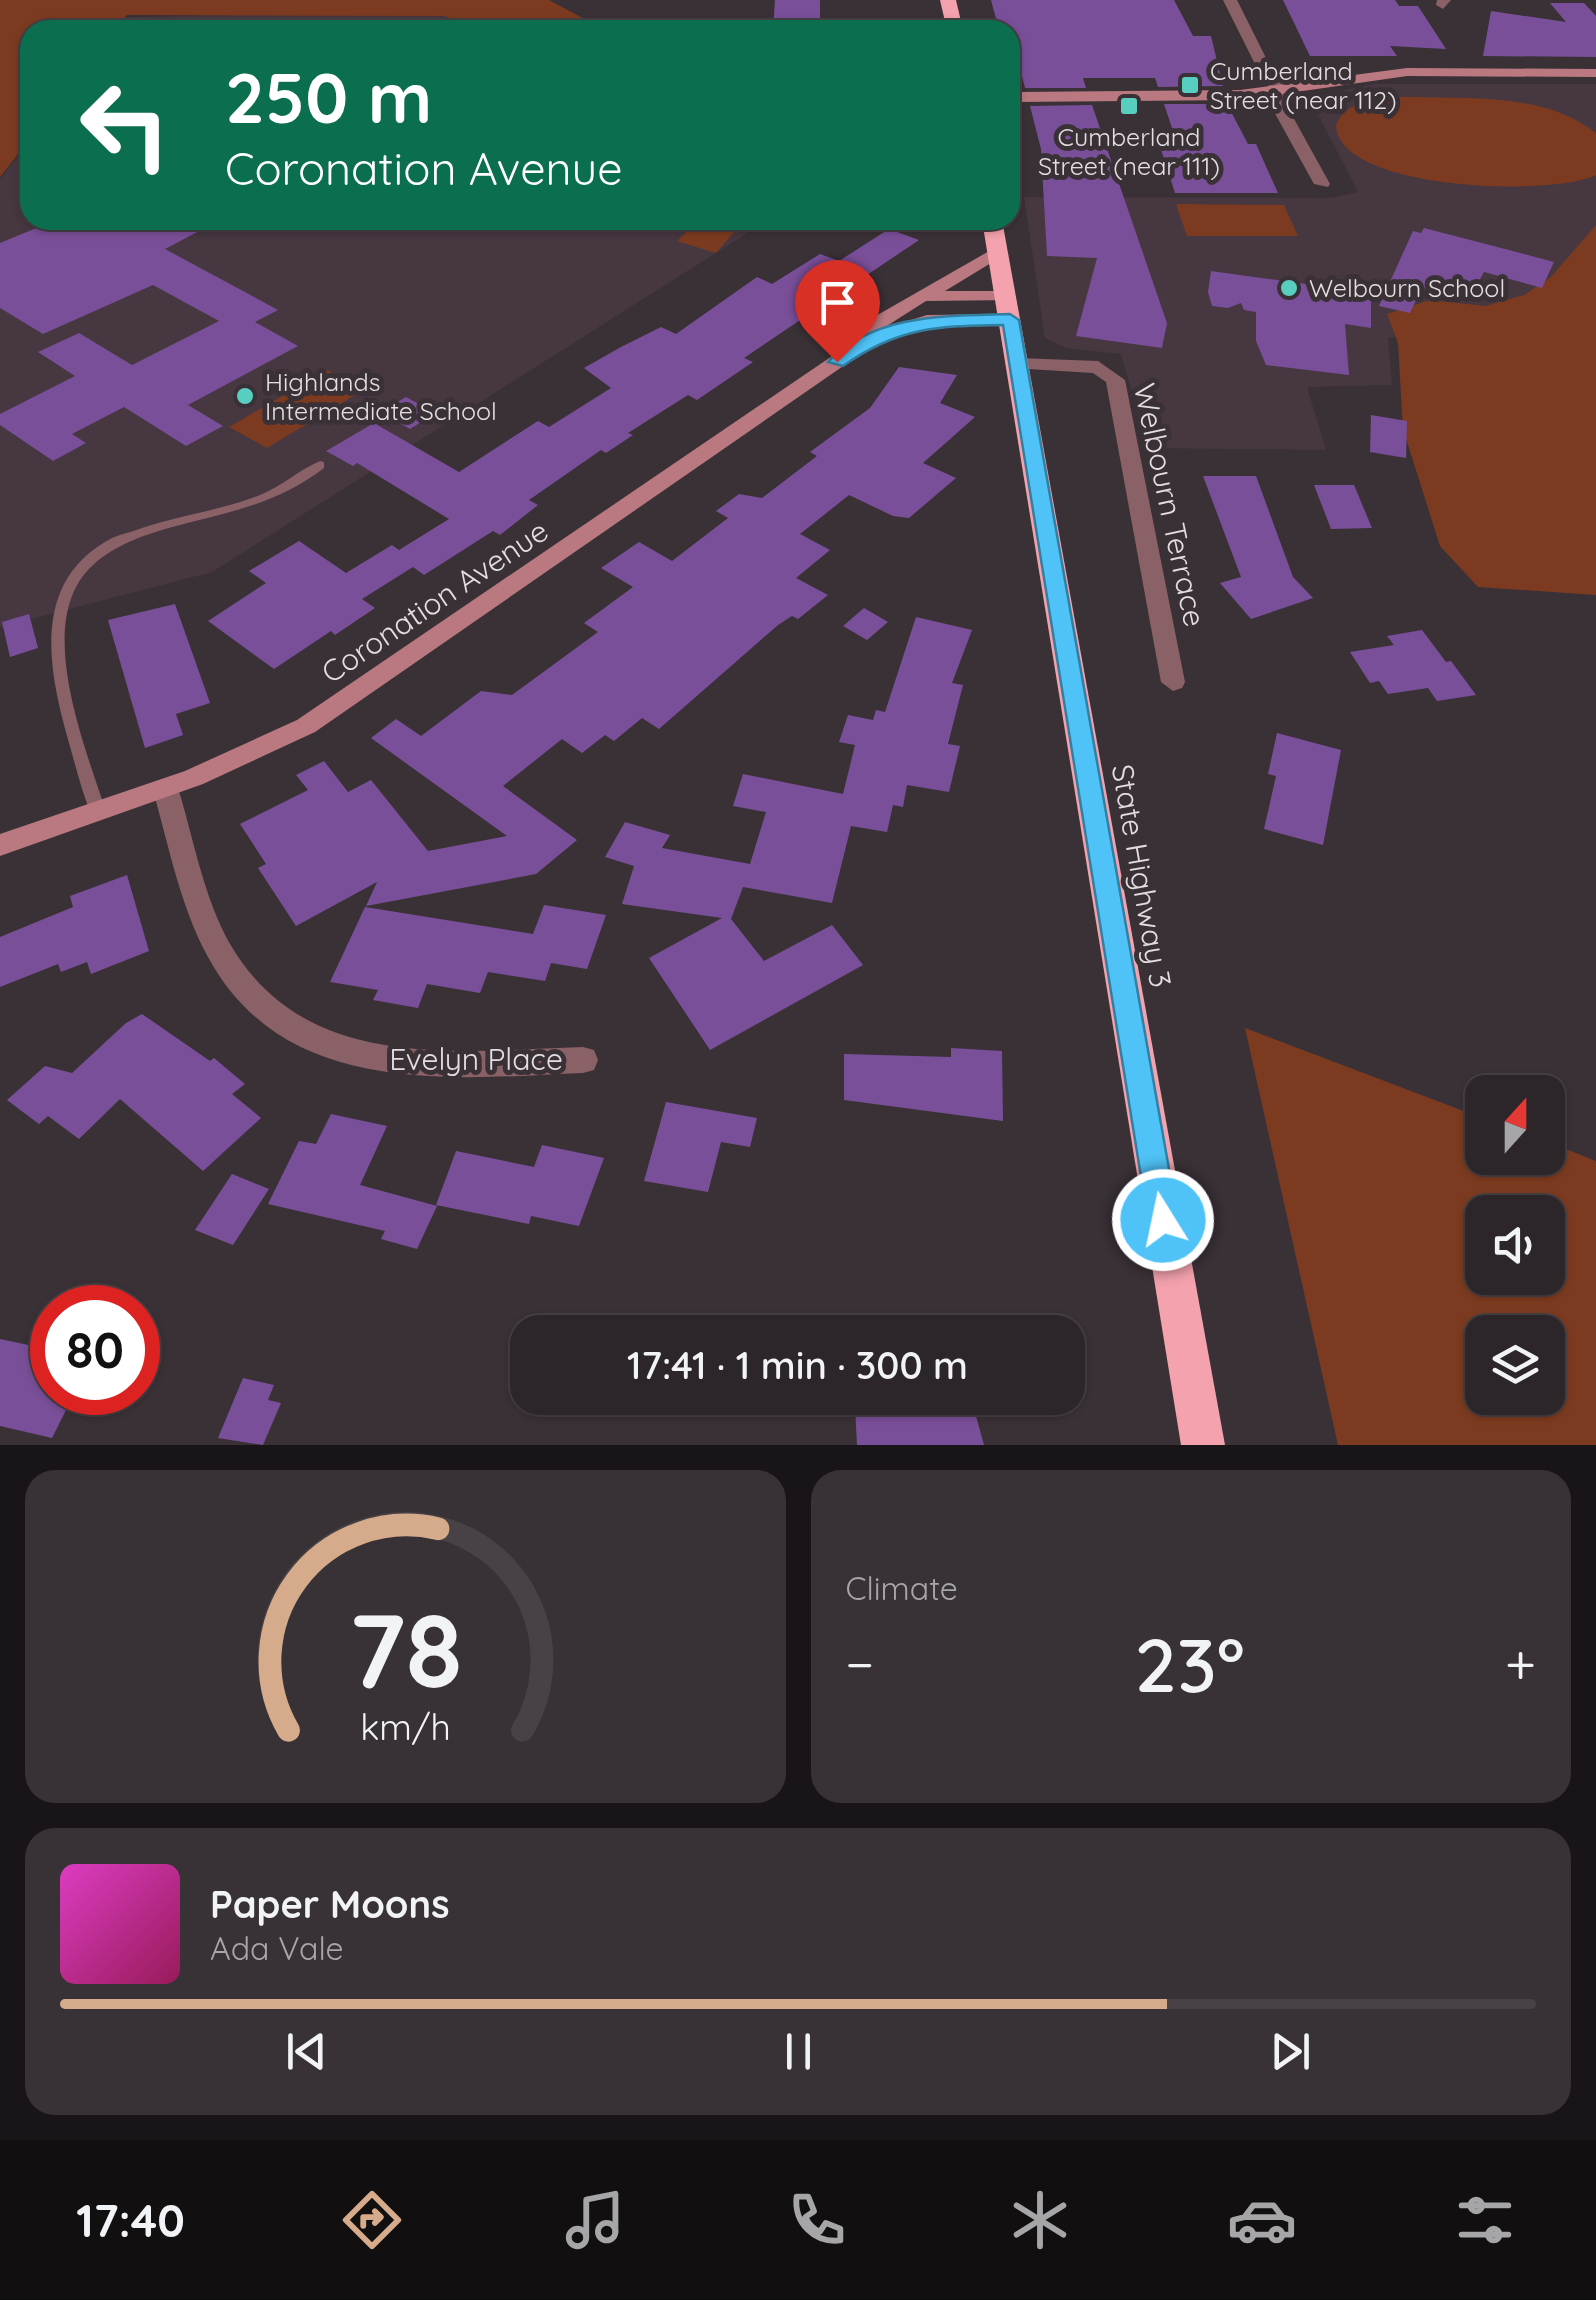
<!DOCTYPE html>
<meta charset="utf-8">
<style>
:root{--surface:#2c2529;--page:#383135;--text:#f1f3f6;--muted:#a6a5a8;--line:#484246;--accent:#d6ab8b}
body{margin:0;font-family:Quicksand,sans-serif;background:var(--page);color:var(--text);height:100vh;display:flex;flex-direction:column;font-size:38px;white-space:nowrap}
*{box-sizing:border-box;margin:0}
p{font-size:32px;color:var(--muted)}
.icon{flex:none;width:55px;height:55px;fill:none;stroke:currentColor;stroke-width:2;stroke-linecap:round;stroke-linejoin:round}
.map{position:relative;height:1445px;overflow:hidden}
.details{display:flex;flex-direction:column;gap:25px;padding:25px;background:#181417;flex:1}
.details>*{flex:none}
.hud{position:absolute;left:20px;top:20px;width:1000px;height:210px;border-radius:30px;box-shadow:0 2px 8px #0004,0 0 0 2px var(--line);background:#0b6e4f;color:#fff;overflow:hidden}
.needle{width:65px;rotate:21deg}
.fabs{position:absolute;left:1465px;top:1075px;display:grid;gap:20px}
.fabs a{display:grid;place-items:center;width:100px;height:100px;border-radius:20px;background:var(--surface);box-shadow:0 2px 8px #0004,0 0 0 2px var(--line);font-size:50px}
.speed{position:absolute;left:30px;top:1285px;display:flex;gap:20px;font-size:50px;font-weight:700;text-align:center}
.speed>*{display:grid;place-content:center;width:130px;height:130px;border-radius:50%;background:var(--surface);box-shadow:0 2px 8px #0004,0 0 0 2px var(--line);line-height:1}
.speed .limit{border:15px solid #d22;background:#fff;color:#111}
.pin{position:absolute;display:grid;place-items:center;width:85px;height:85px;color:#fff;margin:-102px -42px;border-radius:50% 50% 50% 0;rotate:-45deg;box-shadow:0 0 10px #0007}
.pin .icon{rotate:45deg}
.me{position:absolute;width:110px;margin:-55px;rotate:350deg;stroke-linejoin:round;filter:drop-shadow(0 0 8px #0008)}
.turn{display:flex;align-items:center;gap:35px;height:210px;padding:0 40px;font-size:45px}
.turn .icon{width:130px;height:130px;stroke-width:2.5}
.turn b{display:block;font-size:70px;line-height:85px}
.big{font-size:75px;font-weight:600;line-height:1.1}
.details .widget{flex:1;display:flex;flex-direction:column;justify-content:center;gap:15px;min-width:0;padding:0 35px;border-radius:30px;background:var(--page)}
.details .dial{align-items:center;gap:0}
.dial svg{height:260px;overflow:visible;fill:none;stroke:var(--line);stroke-width:7;stroke-linecap:round;text-anchor:middle}
.dial text{fill:var(--text);stroke:none}
.song{display:flex;align-items:center;gap:30px}
.cover{width:120px;height:120px;border-radius:15px;background:linear-gradient(135deg,hsl(310 70% 55%),hsl(330 70% 35%))}
.played{height:10px;border-radius:5px;background:linear-gradient(90deg,var(--accent) 75%,var(--line) 75%)}
.keys{display:flex;justify-content:space-around;direction:ltr}
.heat{display:flex;justify-content:space-between;align-items:center;font-size:55px;direction:ltr}
.details .tiles{flex:1;display:grid;gap:25px;grid-template-columns:1fr 1fr}
.widget:last-child{grid-column:span 2}
.trip{position:absolute;left:510px;top:1315px;width:575px;height:100px;border-radius:30px;background:var(--surface);box-shadow:0 2px 8px #0004,0 0 0 2px var(--line);font-weight:600;line-height:100px;text-align:center}
.dock{display:flex;height:160px;justify-content:space-around;align-items:center;background:#120f10;color:var(--muted)}
.dock .icon{width:70px;height:70px}
.dock .active{color:var(--accent)}
.dock b{font-size:45px;color:var(--text)}
.map>svg:first-child{display:block}
.built{fill:#463741}
.green{fill:#7c3b20;fill-rule:evenodd}
.building{fill:#7a4f99}
.lines{fill:none;stroke-linecap:round;stroke-linejoin:round}
.lane{fill:#8a6166;fill-rule:evenodd}
.street{fill:#8a6166;fill-rule:evenodd}
.secondary{fill:#ba7981;fill-rule:evenodd}
.highway{fill:#f4a2ad;fill-rule:evenodd}
.route{fill:#4fc3f7;stroke:#337fa1;stroke-width:2.5}
.poi-dot{fill:#58cec0;stroke:#3a3137;stroke-width:4}
.labels{text-anchor:middle;stroke-width:10;stroke-linejoin:round;paint-order:stroke}
.far-poi-label{font-size:25px;fill:#e4dee2;stroke:#3a3137;text-anchor:start}
.street-label{font-size:30px;fill:#e4dee2;stroke:#3a3137}
</style>
<div class="map">
<svg width="1596" height="1445" viewBox="0 0 1596 1445">
<rect width="100%" height="100%" fill="#3a3137"/>
<g class="built">
<polygon points="503,10 539,23 636,30 119,30 129,17"/>
<polygon points="1375,84 1596,84 1596,253 1491,318 1388,338 1392,385 1307,387 1326,450 1148,448 1121,354 1066,348 1045,338 1024,197 1330,198 1358,192 1309,97"/>
<polygon points="30,141 30,220 768,220 212,572 0,627 0,179"/>
</g>
<g class="green">
<polygon points="0,0 549,0 605,30 487,30 444,16 127,15 116,30 30,30 30,139 0,177"/>
<path d="M 1413,97 C 1474,99 1545,93 1596,133 L 1596,175 C 1553,197 1338,191 1336,125 C 1348,97 1386,97 1413,97 Z"/>
<polygon points="1176,204 1284,205 1298,236 1187,236"/>
<polygon points="696,223 734,232 716,253 677,241"/>
<polygon points="1596,225 1596,595 1478,587 1440,546 1403,429 1398,343 1387,314 1430,300 1485,306 1524,295 1550,278"/>
<polygon points="327,370 365,389 267,448 229,427"/>
<path d="M 1245,1028 L 1482,1118 L 1482,1158 L 1548,1158 L 1548,1142 L 1596,1161 L 1596,1445 L 1338,1445 ZM 1548,1212 L 1548,1278 L 1482,1278 L 1482,1212 ZM 1548,1332 L 1548,1398 L 1482,1398 L 1482,1332 Z"/>
</g>
<g class="building">
<polygon points="775,0 820,0 820,30 773,30"/>
<polygon points="991,0 1174,0 1193,36 1211,36 1223,86 1158,87 1155,78 1083,78 1086,88 1025,88 1010,30 999,30"/>
<polygon points="1283,0 1395,0 1399,6 1418,6 1446,49 1390,46 1397,56 1310,56"/>
<polygon points="1550,3 1584,3 1596,16 1596,57 1483,56 1491,11 1566,22"/>
<polygon points="1164,104 1227,104 1248,144 1256,144 1278,193 1175,193 1156,134 1174,134"/>
<polygon points="1092,105 1167,323 1162,348 1076,336 1097,258 1047,256 1041,149 1030,106"/>
<polygon points="56,220 93,220 114,232 138,220 220,220 165,249 278,310 255,322 298,346 188,405 223,426 186,446 124,407 72,434 86,443 53,461 0,425 0,414 75,376 38,352 79,333 132,365 219,321 153,285 43,334 0,308 0,243"/>
<polygon points="1424,228 1509,250 1554,262 1542,288 1484,272 1469,299 1422,287 1410,313 1379,306 1413,231 1421,233"/>
<polygon points="889,229 919,240 744,358 753,362 697,400 688,395 628,433 633,435 606,453 601,450 529,500 538,505 500,535 493,531 424,575 413,567 362,599 375,608 335,635 331,631 274,669 208,621 266,583 249,571 299,541 346,573 392,545 399,550 449,519 357,463 353,466 326,451 374,423 459,472 538,421 549,427 611,388 584,368 621,347 661,327 676,334 757,277 772,284 820,254 839,261"/>
<polygon points="1211,271 1371,293 1371,328 1345,324 1349,375 1266,365 1256,341 1256,312 1244,310 1241,303 1228,308 1212,306 1208,292"/>
<polygon points="899,367 957,375 940,403 975,417 923,463 956,478 909,518 893,516 849,495 800,534 830,550 796,578 828,595 798,619 792,616 778,625 659,729 642,718 614,741 605,735 582,753 562,739 503,786 577,840 536,874 366,906 377,882 296,926 258,868 266,864 240,824 308,790 296,775 324,761 348,792 371,780 428,851 507,836 371,738 396,719 421,736 481,691 512,695 598,632 584,623 633,587 601,568 639,542 672,561 728,518 716,511 739,494 762,498 817,456 810,452 870,408"/>
<polygon points="406,397 435,413 410,429 380,412"/>
<polygon points="1371,415 1407,421 1406,458 1370,452"/>
<polygon points="1203,476 1256,476 1293,577 1313,598 1251,619 1220,583 1241,577"/>
<polygon points="1314,485 1354,485 1372,528 1331,529"/>
<polygon points="175,604 210,703 176,714 183,735 145,748 108,620"/>
<polygon points="864,608 888,622 867,640 843,626"/>
<polygon points="29,614 38,648 10,657 2,622"/>
<polygon points="916,617 972,630 952,683 963,685 948,744 960,746 949,792 907,785 903,807 893,805 887,832 851,826 832,903 743,887 731,919 764,961 832,925 863,965 710,1050 649,958 722,918 622,904 634,866 605,857 625,822 670,835 662,848 750,864 766,812 733,806 743,774 843,794 855,745 839,742 848,715 873,720 876,710 885,712"/>
<polygon points="1422,630 1446,662 1451,661 1476,695 1437,701 1428,688 1388,694 1379,681 1370,683 1350,652 1394,645 1387,636"/>
<polygon points="1277,733 1341,750 1323,845 1264,829 1276,776 1268,774"/>
<polygon points="127,875 149,951 91,974 87,962 61,972 58,964 0,987 0,937 73,907 70,896"/>
<polygon points="544,905 606,915 587,969 551,963 545,981 488,972 480,993 427,984 418,1008 373,1000 378,990 330,982 365,907 533,934"/>
<polygon points="142,1014 210,1061 214,1058 245,1084 232,1094 261,1118 203,1171 120,1099 79,1139 48,1116 39,1124 7,1100 45,1066 72,1073 126,1023"/>
<polygon points="951,1048 1002,1051 1003,1121 844,1100 844,1054 951,1057"/>
<polygon points="666,1102 757,1118 750,1147 721,1142 708,1192 644,1181"/>
<polygon points="331,1114 387,1126 360,1185 437,1206 417,1249 381,1239 385,1231 268,1204 299,1141 316,1144"/>
<polygon points="542,1145 604,1158 579,1226 531,1216 529,1224 436,1205 456,1151 534,1167"/>
<polygon points="232,1174 269,1189 233,1245 195,1230"/>
<polygon points="0,1339 52,1350 52,1392 75,1392 52,1438 0,1426"/>
<polygon points="243,1378 274,1385 268,1400 281,1403 263,1445 218,1438"/>
<polygon points="912,1398 971,1398 984,1445 857,1445 855,1406 914,1404"/>
</g>
<g class="lines">
<path class="lane" d="M 320,461 L 324,462 L 324,468 C 279,503 230,512 176,526 C 146,534 110,546 88,570 C 35,627 86,748 106,812 L 104,816 L 92,816 C 82,793 76,767 69,743 C 48,669 30,581 112,538 C 121,534 132,532 142,528 C 181,515 222,510 260,495 C 282,486 299,470 320,461 Z"/>
<g class="street">
<polygon points="1223,0 1237,0 1271,68 1284,81 1283,99 1330,184 1328,187 1314,184 1267,99 1269,82 1258,70"/>
<polygon points="1437,0 1451,0 1443,9 1436,5"/>
<polygon points="1018,358 1098,361 1125,380 1185,682 1182,688 1173,691 1161,682 1106,382 1093,373 1011,368 1011,360"/>
<path d="M 166,781 L 175,784 L 179,791 C 194,841 204,898 230,944 C 305,1073 455,1051 583,1047 L 594,1050 L 598,1060 L 594,1070 L 583,1073 C 447,1079 284,1097 208,957 C 180,906 169,846 153,791 L 157,784 Z"/>
</g>
<g class="secondary">
<polygon points="1407,68 1596,69 1596,77 1407,76 1240,100 1010,102 1010,92 1240,90"/>
<polygon points="998,246 1007,251 1004,255 945,291 1006,291 1012,292 1012,300 926,301 882,329 927,315 1011,314 1018,316 1018,324 929,327 875,344 315,732 203,784 0,856 0,834 185,771 297,720 860,337 867,321"/>
</g>
<g class="highway">
<polygon points="940,0 956,0 963,30 947,30"/>
<polygon points="982,220 1002,220 1225,1445 1181,1445"/>
</g>
</g>
<path class="route" d="M 1010,314 L 1019,320 L 1178,1220 L 1174,1230 L 1163,1234 L 1152,1230 L 1148,1220 L 1003,325 C 938,326 898,327 843,366 L 828,362 C 875,313 948,316 1010,314 Z"/>
<g class="poi-dot">
<rect x="1180" y="75" width="20" height="20" rx="5"/>
<rect x="1119" y="96" width="20" height="20" rx="5"/>
<circle cx="1289" cy="288" r="10"/>
<circle cx="245" cy="396" r="10"/>
</g>
<g class="labels">
<g class="far-poi-label">
<text x="1210" y="80">Cumberland<tspan x="1210" dy="29">Street (near 112)</tspan></text>
<text x="1129" y="146" text-anchor="middle">Cumberland<tspan x="1129" dy="29">Street (near 111)</tspan></text>
<text x="1309" y="297">Welbourn School</text>
<text x="265" y="391">Highlands<tspan x="265" dy="29">Intermediate School</tspan></text>
</g>
<g class="street-label">
<text transform="translate(1169 505) rotate(78)" y="10">Welbourn Terrace</text>
<text transform="translate(435 602) rotate(-34)" y="10">Coronation Avenue</text>
<text transform="translate(1141 876) rotate(80)" y="10">State Highway 3</text>
<text x="476" y="1070">Evelyn Place</text>
</g>
</g>
</svg>
<div class="fabs">
<a><svg class="needle" viewBox="-14 -14 28 28"><path d="M0-13l5 13h-10z" fill="#e53935"/><path d="M0 13l5-13h-10z" fill="#a6a5a8"/></svg></a>
<a><svg class="icon" aria-label="sound" viewBox="0 0 24 24"><path d="M4 9h4l5-4v14l-5-4H4zM17 9q2 3 0 6"/></svg></a>
<a><svg class="icon" aria-label="layers" viewBox="0 0 24 24"><path d="M12 4l9 5-9 5-9-5zM3 14l9 5 9-5"/></svg></a>
</div>
<div class="speed"><div class="limit">80</div></div>
<div class="pin" style="left:837px;top:362px;background:#d93025"><svg class="icon" aria-label="arrive" viewBox="0 0 24 24"><path d="M6 21V4h12l-3 4 3 4H6"/></svg></div>
<svg class="me" style="left:1163px;top:1220px" viewBox="-20 -20 40 40"><circle r="17" fill="#4fc3f7" stroke="#fff" stroke-width="3"/><path d="M0-11L8 9 0 5-8 9z" fill="#fff"/></svg>
<div class="trip">17:41 · 1 min · 300 m</div>
<div class="hud">
<div class="turn"><svg class="icon" aria-label="left" viewBox="0 0 24 24"><path d="M17 20v-9H6M10 6l-5 5 5 5"/></svg><div><b>250 m</b>Coronation Avenue</div></div>
</div>
</div>
<section class="details">
<div class="tiles">
<div class="widget dial"><svg viewBox="0 0 100 80">
<path d="M14 69A42 42 0 1 1 86 69"/>
<path d="M14 69A42 42 0 0 1 60 7" stroke="#d6ab8b"/>
<text x="50" y="56" font-size="32" font-weight="700">78</text>
<text x="50" y="72" font-size="11">km/h</text>
</svg></div>
<div class="widget"><p>Climate</p>
<div class="heat"><a>−</a><b class="big">23°</b><a>+</a></div>
</div>
<div class="widget">
<div class="song"><i class="cover"></i><div><b>Paper Moons</b><p>Ada Vale</p></div></div>
<div class="played"></div>
<div class="keys"><svg class="icon" aria-label="previous" viewBox="0 0 24 24"><path d="M18 5L8 12l10 7zM5 5v14"/></svg><svg class="icon" aria-label="pause" viewBox="0 0 24 24"><path d="M8 5v14M16 5v14"/></svg><svg class="icon" aria-label="next" viewBox="0 0 24 24"><path d="M6 5l10 7-10 7zM19 5v14"/></svg></div>
</div>
</div>
</section>
<nav class="dock">
<b>17:40</b>
<svg class="icon active" aria-label="directions" viewBox="0 0 24 24"><path d="M12 3l9 9-9 9-9-9zM9 14v-3h6M13 9l2 2-2 2"/></svg>
<svg class="icon" aria-label="music" viewBox="0 0 24 24"><path d="M9 18V5l10-2v13"/><circle cx="6" cy="18" r="3"/><circle cx="16" cy="16" r="3"/></svg>
<svg class="icon" aria-label="phone" viewBox="0 0 24 24"><path d="M5 4h4l2 5-3 2q2 4 5 5l2-3 5 2v4C11 20 4 13 5 4z"/></svg>
<svg class="icon" aria-label="climate" viewBox="0 0 24 24"><path d="M12 3v18M4 7l16 10M4 17L20 7"/></svg>
<svg class="icon" aria-label="car" viewBox="0 0 24 24"><path d="M5 17H2v-5l4-1 3-4h7l3 4 3 1v5h-3M9 17h6M6 11h13"/><circle cx="7" cy="17" r="2"/><circle cx="17" cy="17" r="2"/></svg>
<svg class="icon" aria-label="filters" viewBox="0 0 24 24"><path d="M4 7h16M4 17h16"/><circle cx="9" cy="7" r="2"/><circle cx="15" cy="17" r="2"/></svg>
</nav>
